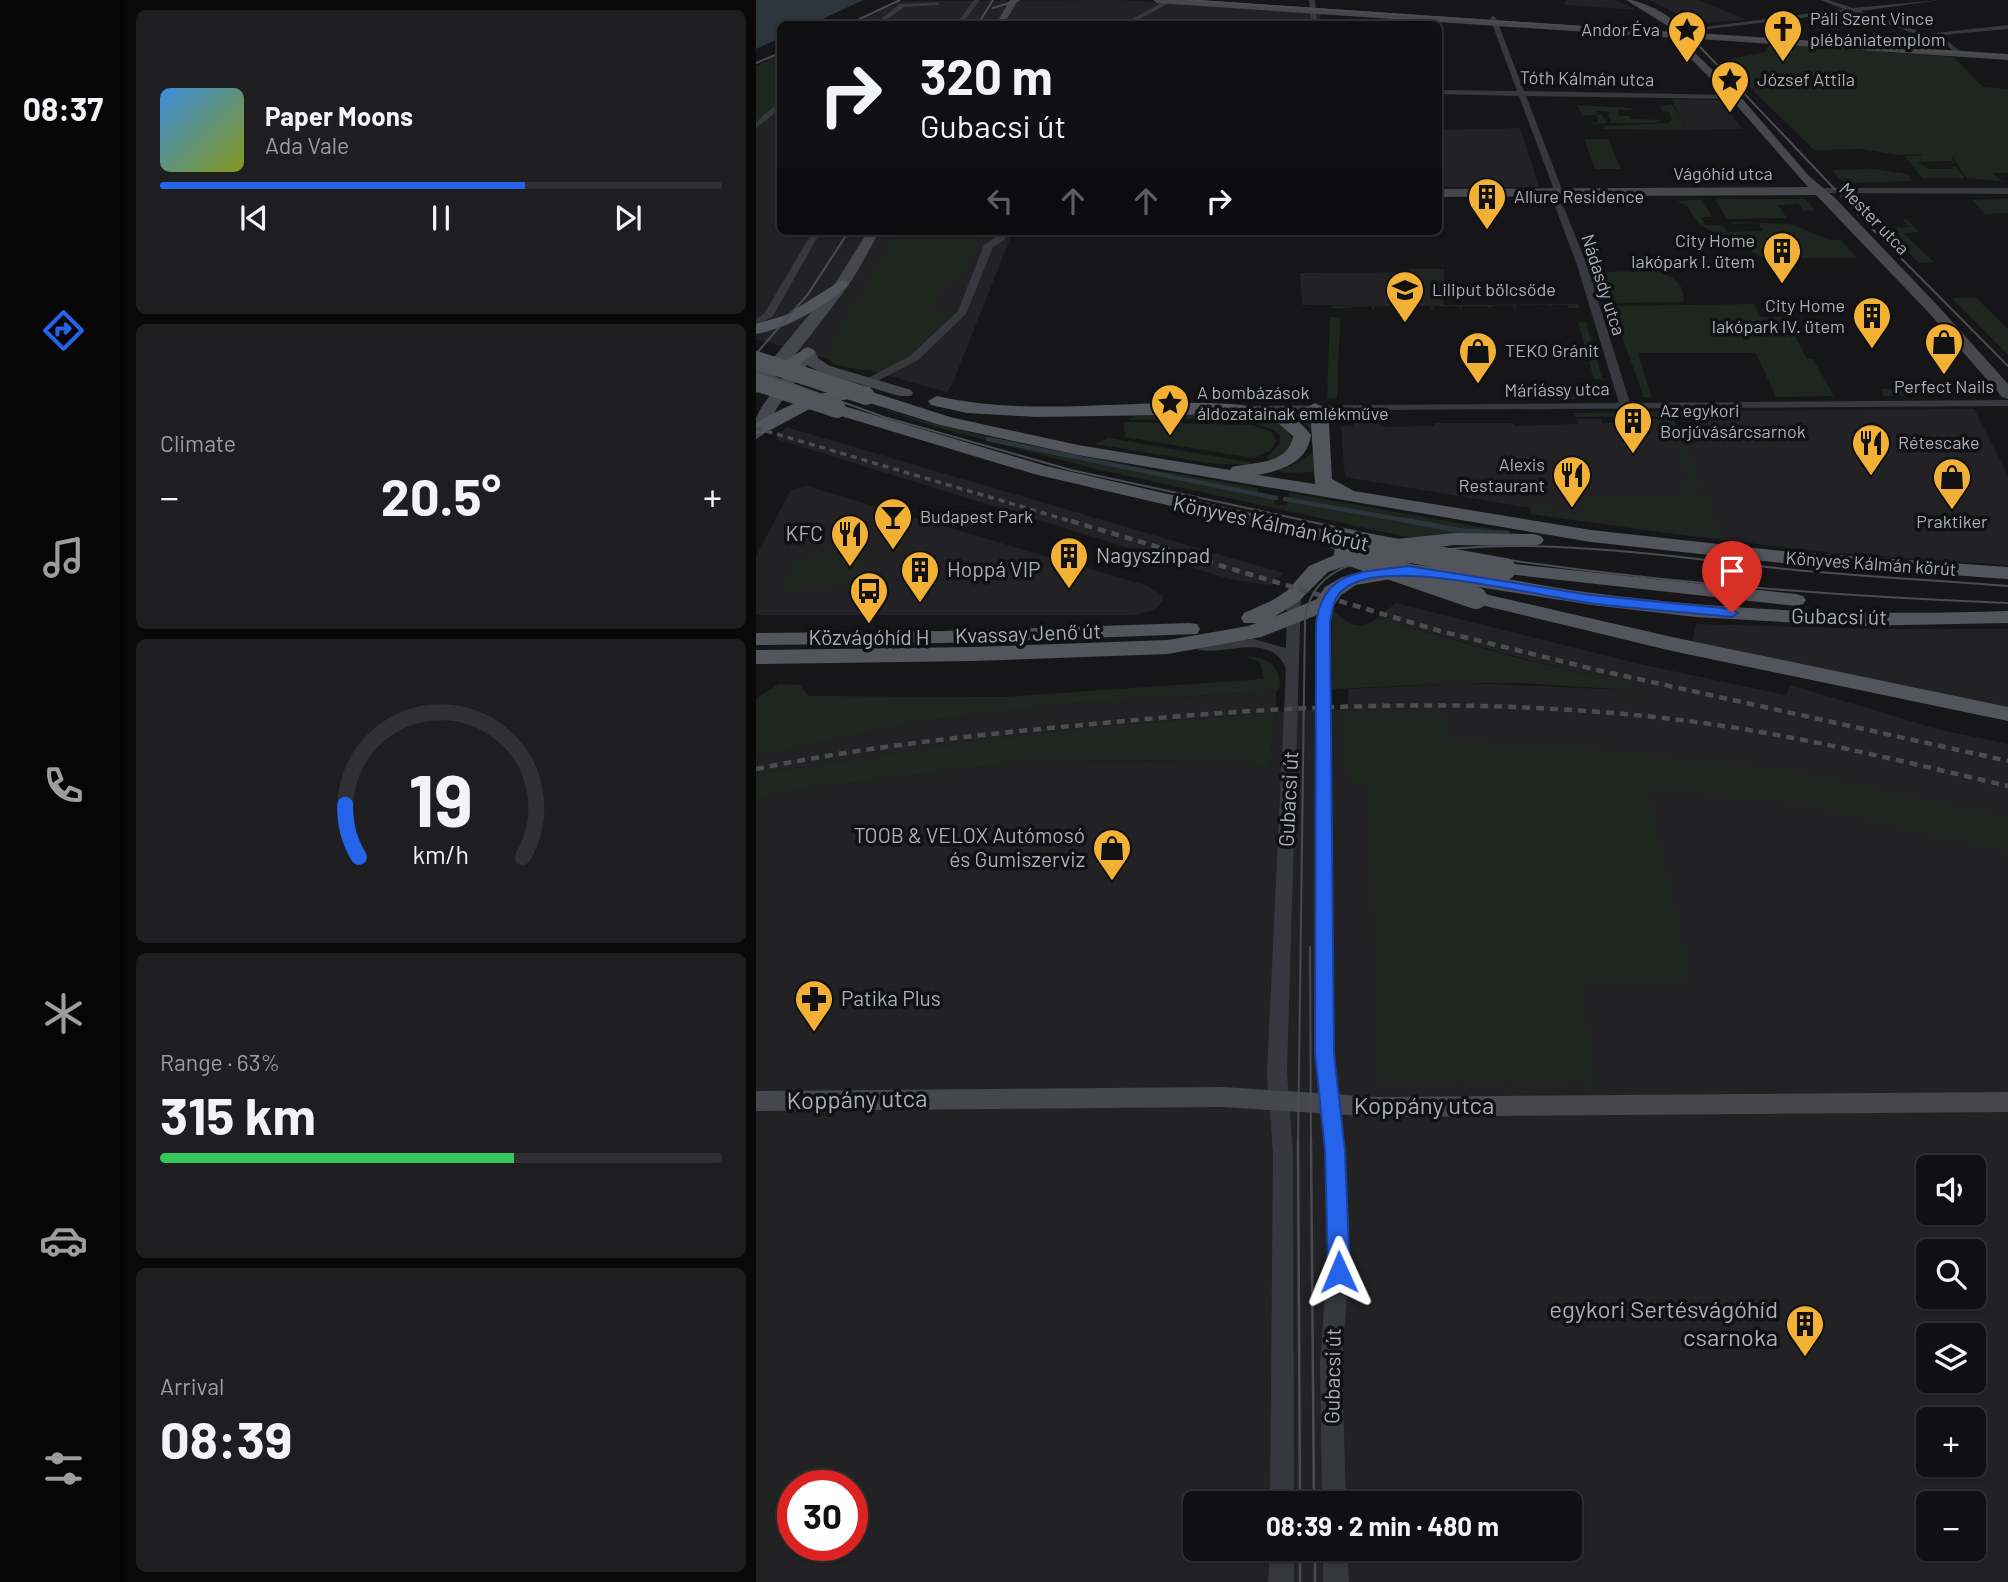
<!DOCTYPE html>
<meta charset="utf-8">
<style>
:root{--surface:#101012;--page:#1e1e20;--text:#f1f3f6;--muted:#9c9d9f;--line:#303032;--accent:#2563eb}
body{margin:0;font-family:Barlow,sans-serif;background:var(--page);color:var(--text);height:100vh;display:flex;flex-direction:column;font-size:26px;white-space:nowrap}
*{box-sizing:border-box;margin:0}
p{font-size:23px;color:var(--muted)}
.icon{flex:none;width:38px;height:38px;fill:none;stroke:currentColor;stroke-width:2;stroke-linecap:round;stroke-linejoin:round}
.map{position:relative;flex:1;overflow:hidden}
.panel{display:flex;flex-direction:column;gap:10px;padding:10px;background:#09090a;width:630px}
.panel>*{flex:none}
.guide{position:absolute;left:21px;top:21px;width:665px;height:214px;border-radius:10px;box-shadow:0 2px 5px #0004,0 0 0 2px var(--line);background:#101012;color:var(--text);overflow:hidden}
.fabs{position:absolute;left:1160px;top:1155px;display:grid;gap:14px}
.fabs a{display:grid;place-items:center;width:70px;height:70px;border-radius:10px;background:var(--surface);box-shadow:0 2px 5px #0004,0 0 0 2px var(--line);font-size:35px}
.speed{position:absolute;left:21px;top:1470px;display:flex;gap:14px;font-size:35px;font-weight:700;text-align:center}
.speed>*{display:grid;place-content:center;width:91px;height:91px;border-radius:50%;background:var(--surface);box-shadow:0 2px 5px #0004,0 0 0 2px var(--line);line-height:1}
.speed .limit{border:10px solid #d22;background:#fff;color:#111}
.pin{position:absolute;display:grid;place-items:center;width:60px;height:60px;color:#fff;margin:-72px -30px;border-radius:50% 50% 50% 0;rotate:-45deg;box-shadow:0 0 7px #0007}
.pin .icon{rotate:45deg}
.me{position:absolute;width:77px;margin:-38px;rotate:359deg;stroke-linejoin:round;filter:drop-shadow(0 0 5px #0008)}
.turn{display:flex;align-items:center;gap:24px;height:147px;padding:0 28px;font-size:32px}
.turn .icon{width:91px;height:91px;stroke-width:2.5}
.turn b{display:block;font-size:49px;line-height:60px}
.lanes{display:flex;align-items:center;height:66px;padding:0 28px;background:#0003;justify-content:center;gap:35px;direction:ltr}
.lanes .off{opacity:.35}
.big{font-size:52px;font-weight:700;line-height:1.1}
.panel .card{flex:1;display:flex;flex-direction:column;justify-content:center;gap:10px;min-width:0;padding:0 24px;border-radius:10px;background:var(--page)}
.panel .dial{align-items:center;gap:0}
.dial svg{height:182px;overflow:visible;fill:none;stroke:var(--line);stroke-width:7;stroke-linecap:round;text-anchor:middle}
.dial text{fill:var(--text);stroke:none}
.song{display:flex;align-items:center;gap:21px}
.cover{width:84px;height:84px;border-radius:10px;background:linear-gradient(135deg,hsl(210 70% 55%),hsl(70 70% 35%))}
.played{height:7px;border-radius:4px;background:linear-gradient(90deg,var(--accent) 65%,var(--line) 65%)}
.keys{display:flex;justify-content:space-around;direction:ltr}
.heat{display:flex;justify-content:space-between;align-items:center;font-size:38px;direction:ltr}
.charge{height:10px;border-radius:5px;background:linear-gradient(90deg,#34c759 63%,var(--line) 0)}
.trip{position:absolute;left:427px;top:1491px;width:399px;height:70px;border-radius:10px;background:var(--surface);box-shadow:0 2px 5px #0004,0 0 0 2px var(--line);font-weight:700;line-height:70px;text-align:center}
main{display:flex;flex:1;min-height:0}
.tabs{display:flex;flex-direction:column;width:126px;justify-content:space-around;align-items:center;background:#060607;color:var(--muted)}
.tabs .icon{width:49px;height:49px}
.tabs .active{color:var(--accent)}
.tabs b{font-size:32px;color:var(--text)}
.map>svg:first-child{display:block}
.built{fill:#222225;fill-rule:evenodd}
.green{fill:#1e261f}
.water{fill:#2c353c}
.lines{fill:none;stroke-linecap:round;stroke-linejoin:round}
.stream-far1{stroke:#2c353c;stroke-width:4.5}
.stream{stroke:#2c353c;stroke-width:5}
.street{fill:#37383d;fill-rule:evenodd}
.secondary{fill:#45474d;fill-rule:evenodd}
.primary{fill:#53555c;fill-rule:evenodd}
.tram-far1{stroke:#4a4c52;stroke-width:2}
.tram{stroke:#4a4c52;stroke-width:2.5}
.rail-far1{stroke:#4a4c52;stroke-width:3.5;stroke-dasharray:6 5;stroke-linecap:butt}
.rail{stroke:#4a4c52;stroke-width:4.5;stroke-dasharray:8 6;stroke-linecap:butt}
.primary-bridge-far1{stroke:#53555c;stroke-width:18}
.primary-bridge{stroke:#53555c;stroke-width:22}
.route{fill:#2563eb;stroke:#184099;stroke-width:2}
.labels{text-anchor:middle;stroke-width:7;stroke-linejoin:round;paint-order:stroke}
.far-poi-label{font-size:18px;fill:#a8adb8;stroke:#111113;text-anchor:start}
.far-street-label{font-size:18px;fill:#a8adb8;stroke:#111113}
.street-label{font-size:21px;fill:#a8adb8;stroke:#111113}
.poi-label{font-size:21px;fill:#a8adb8;stroke:#111113;text-anchor:start}
.near-street-label{font-size:24px;fill:#a8adb8;stroke:#111113}
.near-poi-label{font-size:24px;fill:#a8adb8;stroke:#111113;text-anchor:end}
</style>
<main>
<nav class="tabs">
<b>08:37</b>
<svg class="icon active" aria-label="directions" viewBox="0 0 24 24"><path d="M12 3l9 9-9 9-9-9zM9 14v-3h6M13 9l2 2-2 2"/></svg>
<svg class="icon" aria-label="music" viewBox="0 0 24 24"><path d="M9 18V5l10-2v13"/><circle cx="6" cy="18" r="3"/><circle cx="16" cy="16" r="3"/></svg>
<svg class="icon" aria-label="phone" viewBox="0 0 24 24"><path d="M5 4h4l2 5-3 2q2 4 5 5l2-3 5 2v4C11 20 4 13 5 4z"/></svg>
<svg class="icon" aria-label="climate" viewBox="0 0 24 24"><path d="M12 3v18M4 7l16 10M4 17L20 7"/></svg>
<svg class="icon" aria-label="car" viewBox="0 0 24 24"><path d="M5 17H2v-5l4-1 3-4h7l3 4 3 1v5h-3M9 17h6M6 11h13"/><circle cx="7" cy="17" r="2"/><circle cx="17" cy="17" r="2"/></svg>
<svg class="icon" aria-label="filters" viewBox="0 0 24 24"><path d="M4 7h16M4 17h16"/><circle cx="9" cy="7" r="2"/><circle cx="15" cy="17" r="2"/></svg>
</nav>
<section class="panel">
<div class="card">
<div class="song"><i class="cover"></i><div><b>Paper Moons</b><p>Ada Vale</p></div></div>
<div class="played"></div>
<div class="keys"><svg class="icon" aria-label="previous" viewBox="0 0 24 24"><path d="M18 5L8 12l10 7zM5 5v14"/></svg><svg class="icon" aria-label="pause" viewBox="0 0 24 24"><path d="M8 5v14M16 5v14"/></svg><svg class="icon" aria-label="next" viewBox="0 0 24 24"><path d="M6 5l10 7-10 7zM19 5v14"/></svg></div>
</div>
<div class="card"><p>Climate</p>
<div class="heat"><a>−</a><b class="big">20.5°</b><a>+</a></div>
</div>
<div class="card dial"><svg viewBox="0 0 100 80">
<path d="M14 69A42 42 0 1 1 86 69"/>
<path d="M14 69A42 42 0 0 1 8 46" stroke="#2563eb"/>
<text x="50" y="56" font-size="32" font-weight="700">19</text>
<text x="50" y="72" font-size="11">km/h</text>
</svg></div>
<div class="card"><p>Range · 63%</p><b class="big">315 km</b><div class="charge"></div></div>
<div class="card"><p>Arrival</p><b class="big">08:39</b></div>
</section>
<div class="map">
<svg width="1252" height="1582" viewBox="0 0 1252 1582">
<rect width="100%" height="100%" fill="#161618"/>
<g class="built">
<polygon points="364,0 409,3 440,0 554,8 565,14 564,24 97,24 146,1"/>
<polygon points="811,0 859,0 881,10 809,5 808,2"/>
<polygon points="893,0 943,0 991,20 941,23"/>
<polygon points="24,56 24,231 257,231 196,385 191,392 0,339 0,67"/>
<polygon points="915,99 963,100 987,129 930,130"/>
<polygon points="764,128 783,187 683,187 682,130"/>
<polygon points="683,272 685,306 546,305 544,273"/>
<polygon points="1218,409 1252,475 1252,565 1077,553 902,532 775,514 775,508 589,477 585,426 597,426 597,422 623,422 624,427 679,426 679,423 757,423 758,426 821,424 820,419 845,419 846,423 897,423 896,419 918,419 921,427 942,426 940,418 957,411"/>
<polygon points="30,427 479,559 528,573 513,585 473,579 20,439"/>
<polygon points="50,486 392,586 406,595 407,601 398,610 378,615 0,615 0,556 35,490"/>
<path d="M 640,603 L 888,665 L 1030,695 L 1034,685 L 1185,730 L 1252,744 L 1252,1582 L 0,1582 L 0,799 L 35,791 L 283,760 L 489,761 L 512,770 L 520,712 L 330,728 L 223,740 L 0,774 L 0,757 L 162,722 L 324,703 L 520,691 L 520,712 L 593,709 L 592,689 L 709,683 L 899,691 L 758,656 L 621,618 ZM 1172,1167 L 1218,1167 L 1218,1213 L 1172,1213 ZM 1172,1251 L 1218,1251 L 1218,1297 L 1172,1297 ZM 1172,1335 L 1218,1335 L 1218,1381 L 1172,1381 ZM 1172,1419 L 1218,1419 L 1218,1465 L 1172,1465 ZM 37,1486 L 96,1486 L 96,1545 L 37,1545 ZM 439,1503 L 814,1503 L 814,1549 L 439,1549 ZM 1172,1503 L 1218,1503 L 1218,1549 L 1172,1549 Z"/>
<polygon points="940,624 1120,629 1252,629 1252,709 936,642"/>
</g>
<g class="green">
<polygon points="1014,44 1198,57 1227,87 1252,89 1252,173 1235,173 1246,181 1252,182 1211,178 1198,160 1199,154 1196,160 1200,164 1194,161 1162,162 1172,169 1197,169 1195,166 1200,166 1209,178 1166,178 1149,156 1166,155 1166,154 1140,155 1107,149 1058,150 967,61 1009,52"/>
<polygon points="24,55 24,102 0,123 0,66"/>
<polygon points="821,105 875,108 876,110 862,110 863,116 874,116 875,119 906,120 900,123 856,123 852,115 854,112 842,111 840,114 846,115 851,123 834,124 842,122 840,115 826,116"/>
<polygon points="917,105 930,130 846,129 849,126 912,123 916,120 913,112 906,111 904,106"/>
<polygon points="828,139 852,139 865,169 839,169"/>
<polygon points="1119,169 1151,174 1156,181 1093,183 1086,181 1075,170"/>
<polygon points="946,199 956,217 945,217 949,225 966,225 972,232 1007,231 1002,223 979,224 979,226 976,222 1035,224 1074,240 1085,240 1101,258 1008,258 944,225 931,206 921,201"/>
<polygon points="959,199 1049,199 1059,210 1048,211 1042,204 1022,205 1031,218 971,219"/>
<polygon points="1252,199 1252,213 1229,214 1216,200"/>
<polygon points="1119,218 1126,218 1137,228 1153,227 1147,219 1151,219 1163,232 1147,233 1178,262 1163,263"/>
<path d="M 142,231 L 241,231 L 238,238 L 223,239 L 203,282 L 190,284 L 174,311 L 201,312 C 159,352 139,385 76,363 L 71,355 Z"/>
<polygon points="654,269 688,269 688,282 682,282 681,275 659,275 660,282 656,284 651,282 632,284 632,273 652,273"/>
<path d="M 900,271 C 916,276 930,284 927,302 L 853,303 L 842,272 Z"/>
<polygon points="633,290 657,290 662,302 685,301 686,294 688,305 822,304 824,308 812,308 811,305 795,305 794,308 792,305 760,305 759,309 757,305 735,306 734,309 732,306 706,306 705,310 703,306 678,306 676,310 674,306 653,306 651,310 649,306 638,306 637,310 635,306 619,306 617,310 615,306 576,309 575,306 634,304"/>
<polygon points="1196,298 1220,298 1252,329 1252,355"/>
<polygon points="998,304 1005,317 1029,317 1051,359 1057,359 1078,396 1020,397 1000,353 882,353 895,397 888,397 855,306"/>
<polygon points="574,317 584,317 581,398 571,399"/>
<polygon points="822,322 835,323 831,324 834,337 839,337 835,339 846,378 853,380 838,379"/>
<polygon points="1198,388 1201,391 1187,392 1189,396 1128,396 1124,389"/>
<polygon points="770,391 836,391 838,399 771,399"/>
<path d="M 108,403 C 237,444 369,465 502,488 L 502,492 L 518,496 L 518,504 L 531,506 L 533,493 L 774,536 L 669,541 L 344,470 L 180,427 Z"/>
<path d="M 522,411 L 551,411 C 567,424 560,453 561,472 L 527,473 L 523,470 C 573,456 572,427 522,411 Z"/>
<polygon points="910,411 917,416 820,417 818,413"/>
<path d="M 380,416 C 414,416 499,409 526,426 C 533,430 536,436 536,444 L 526,456 L 515,461 L 510,458 L 524,444 L 524,436 C 504,412 405,420 371,420 Z"/>
<polygon points="896,419 918,419 947,490 922,491 920,486 935,486 915,427 899,426"/>
<polygon points="368,422 496,425 515,432 520,441 514,451 498,458 369,437"/>
<polygon points="352,438 492,462 499,465 459,464 339,444"/>
<polygon points="950,498 966,539 775,514 775,508 787,507 828,516 824,499"/>
<polygon points="71,548 103,554 110,559 106,572 79,587 25,588 41,561 50,561"/>
<path d="M 576,610 C 592,624 602,632 621,618 L 758,657 L 906,692 L 764,683 L 709,683 L 576,689 Z"/>
<path d="M 490,656 C 512,658 524,665 524,688 L 520,691 L 324,703 L 162,722 L 0,757 L 0,698 L 23,684 L 44,685 L 53,696 L 246,697 L 508,679 L 504,663 Z"/>
<polygon points="615,710 640,717 655,710 694,717 684,739 816,747 1028,769 1252,817 1252,852 1040,803 891,789 935,980 824,981 839,1082 622,1083 615,785 596,783 590,762 586,715"/>
<polygon points="520,712 512,770 489,761 283,760 35,791 0,799 0,774 223,740 330,728"/>
</g>
<polygon class="water" points="0,0 107,0 56,24 24,24 24,38 0,49"/>
<g class="lines">
<g class="stream-far1">
<polyline points="232,439 520,498"/>
<polyline points="529,499 664,523"/>
</g>
<polyline class="stream" points="654,521 707,531 751,533"/>
<g class="street">
<polygon points="218,0 224,0 206,24 200,24"/>
<polygon points="411,0 417,1 374,24 367,24"/>
<polygon points="553,0 559,0 561,24 555,24"/>
<polygon points="1064,0 1073,0 1097,8 1185,0 1105,11 1171,34 1252,25 1252,29 1176,36 1193,42 1206,53 1204,56 1189,44 1096,12 944,30 941,28 1088,9"/>
<polygon points="182,2 184,5 148,7 125,24 119,24 144,4"/>
<polygon points="737,16 740,18 768,91 979,95 983,97 979,99 770,96 805,187 802,193 831,265 874,403 1252,400 1252,406 480,411 478,409 484,406 863,403 821,265 794,193 797,187 763,96 682,94 682,90 761,91 734,18"/>
<polygon points="21,104 24,104 24,109 0,128 0,122"/>
<polygon points="1062,188 1252,188 1252,194 1059,193 1059,189"/>
<polygon points="57,231 65,231 17,316 0,326 0,319 8,314"/>
<polygon points="244,231 252,231 248,240 237,247 210,314 162,360 116,384 108,384 108,380 154,356 202,311 228,245 241,236"/>
<path d="M 538,591 L 545,595 L 531,1073 L 537,1153 L 538,1503 L 514,1503 L 517,1153 L 511,1073 L 530,669 C 514,626 455,663 435,646 L 442,642 L 497,639 L 530,648 L 531,595 Z"/>
<polygon points="570,599 577,603 574,623 578,1053 589,1151 594,1253 586,1362 590,1503 566,1503 564,1362 572,1253 569,1151 560,1053 560,623 563,603"/>
<polygon points="514,1549 538,1549 538,1582 512,1582"/>
<polygon points="567,1549 591,1549 593,1582 567,1582"/>
</g>
<g class="secondary">
<polygon points="254,0 262,0 248,24 240,24"/>
<path d="M 397,0 L 441,0 L 916,32 L 915,28 L 870,0 C 886,0 920,16 926,32 L 1252,54 L 1252,60 L 928,38 L 941,55 L 983,95 L 1053,176 L 1079,198 L 1183,307 L 1252,384 L 1252,399 L 1246,397 L 1173,313 L 1060,195 L 682,197 L 682,189 L 1052,187 L 975,99 L 935,59 L 919,38 L 401,3 Z"/>
<path d="M 112,231 L 124,231 C 113,249 104,269 91,287 C 78,305 16,389 0,393 L 0,379 L 80,282 Z"/>
<polygon points="52,347 57,349 63,359 74,366 155,390 157,393 155,396 143,396 64,372 51,365 21,408 8,434 0,439 0,418 5,408 47,349"/>
<polygon points="467,1087 622,1097 1252,1092 1252,1112 622,1117 467,1107 0,1111 0,1091"/>
</g>
<g class="primary">
<path d="M 86,280 L 91,281 L 93,284 L 91,287 C 62,309 36,327 0,334 L 0,324 L 30,315 Z"/>
<polygon points="52,347 60,352 42,366 0,377 0,367 30,360"/>
<path d="M 108,386 L 114,387 L 116,392 L 194,417 L 322,445 L 474,470 L 476,467 C 499,462 532,465 537,436 L 522,423 L 477,414 L 280,417 L 211,413 L 175,405 L 172,401 L 181,396 C 278,418 377,398 475,404 C 493,405 511,410 528,414 C 538,416 549,427 555,435 C 551,463 526,470 502,475 L 559,484 L 555,424 L 550,408 L 559,403 L 568,408 L 573,424 L 576,479 L 598,491 L 835,530 L 1036,552 L 1252,567 L 1252,579 L 1036,564 L 835,542 L 322,455 L 184,425 L 104,400 L 102,397 L 59,406 L 9,433 L 0,434 L 0,423 C 35,403 68,389 108,386 Z"/>
<polygon points="81,404 290,466 582,533 589,535 592,539 589,543 582,545 278,474 75,413 72,409 75,405"/>
<path d="M 698,533 L 778,534 L 785,536 L 788,540 L 785,544 L 778,546 L 698,545 L 617,556 L 572,572 L 542,602 L 518,617 L 561,599 L 569,587 L 586,577 L 623,567 L 652,564 C 714,570 775,585 837,593 C 974,611 1113,616 1252,611 L 1252,623 L 1096,626 L 940,617 L 836,605 L 652,576 L 600,585 L 585,595 L 577,607 L 566,613 L 505,637 L 412,654 L 217,661 L 0,664 L 0,650 L 217,647 L 412,640 L 492,626 L 501,623 L 488,623 L 485,618 L 488,613 L 517,600 L 532,590 L 553,566 L 581,554 L 641,539 Z"/>
<polygon points="749,563 1040,594 1047,596 1050,600 1047,604 1040,606 742,573 739,569 742,565"/>
<polygon points="720,592 916,637 1252,707 1252,721 916,651 713,602 710,598 713,594"/>
<polygon points="433,623 441,624 444,629 441,634 187,643 0,645 0,633 187,631"/>
</g>
<g class="tram-far1">
<polyline points="429,0 1252,56"/>
<polyline points="874,0 929,31 1125,238 1252,366"/>
<polyline points="237,8 263,0"/>
<polyline points="93,24 144,0"/>
<polyline points="222,24 237,0"/>
<polyline points="0,63 24,53"/>
<polyline points="0,354 52,294 93,231"/>
<polyline points="0,371 128,417 315,470 667,546"/>
<path d="M 705,553 C 887,581 1068,596 1252,603"/>
<polyline points="554,947 555,1144"/>
<path d="M 542,1144 L 549,617 C 553,596 562,582 581,571 C 596,562 615,561 632,558 C 769,530 912,558 1050,571 C 1117,577 1185,581 1252,586"/>
</g>
<g class="tram">
<polyline points="542,1142 544,1503"/>
<polyline points="555,1142 558,1503"/>
<polyline points="544,1549 544,1582"/>
<polyline points="559,1549 559,1582"/>
</g>
<polyline class="rail-far1" points="0,428 321,523"/>
<g class="rail">
<polyline points="315,521 684,631 837,669 1252,761"/>
<path d="M 0,769 C 108,747 217,735 327,725 C 523,705 720,696 916,719 C 1029,732 1141,760 1252,786"/>
</g>
<g class="primary-bridge-far1">
<polyline points="0,360 110,396"/>
<polyline points="0,382 81,409"/>
</g>
<g class="primary-bridge">
<polyline points="582,539 749,569"/>
<polyline points="589,553 720,598"/>
</g>
</g>
<path class="route" d="M 652,566 L 834,595 L 976,609 L 982,613 L 976,617 C 928,612 880,609 833,603 C 776,595 644,560 596,584 C 578,593 577,604 574,623 L 578,1053 L 589,1151 L 594,1272 L 591,1278 L 583,1281 L 575,1278 L 572,1272 L 569,1151 L 559,1053 L 560,623 C 568,568 606,573 652,566 Z"/>
<defs>
<symbol id="church-pin" viewBox="-11 -11 22 30"><path d="M0 17L-7.5 6A9.5 9.5 0 1 1 7.5 6Z" fill="#f2b134" stroke="#111113"/><path d="M-1.2-6h2.4v3.5h3.3v2.4h-3.3V6h-2.4V-.1h-3.3v-2.4h3.3Z" fill="#111"/></symbol>
<symbol id="sight-pin" viewBox="-11 -11 22 30"><path d="M0 17L-7.5 6A9.5 9.5 0 1 1 7.5 6Z" fill="#f2b134" stroke="#111113"/><path d="M0-6L1.8-2.2L6-1.7L2.9 1.2L3.7 5.4L0 3.3L-3.7 5.4L-2.9 1.2L-6-1.7L-1.8-2.2Z" fill="#111"/></symbol>
<symbol id="building-pin" viewBox="-11 -11 22 30"><path d="M0 17L-7.5 6A9.5 9.5 0 1 1 7.5 6Z" fill="#f2b134" stroke="#111113"/><path d="M-4-6H4V6H1V3H-1V6H-4ZM-2.5-4.3h1.7v1.8h-1.7ZM.8-4.3h1.7v1.8H.8ZM-2.5-1h1.7V.8h-1.7ZM.8-1h1.7V.8H.8Z" fill="#111"/></symbol>
<symbol id="school-pin" viewBox="-11 -11 22 30"><path d="M0 17L-7.5 6A9.5 9.5 0 1 1 7.5 6Z" fill="#f2b134" stroke="#111113"/><path d="M0-5L7-2L0 1L-7-2ZM-4 1L0 2.5L4 1V4Q0 6-4 4Z" fill="#111"/></symbol>
<symbol id="shop-pin" viewBox="-11 -11 22 30"><path d="M0 17L-7.5 6A9.5 9.5 0 1 1 7.5 6Z" fill="#f2b134" stroke="#111113"/><path d="M-5-2.5h2.3a2.7 3.5 0 0 1 5.4 0H5L5.5 6h-11ZM-1.5-2.5h3a1.5 2.3 0 0 0-3 0Z" fill="#111"/></symbol>
<symbol id="restaurant-pin" viewBox="-11 -11 22 30"><path d="M0 17L-7.5 6A9.5 9.5 0 1 1 7.5 6Z" fill="#f2b134" stroke="#111113"/><path d="M-5-6h1v4h1v-4h1v4h1v-4h1v5L-1.5 .5V6h-2V.5L-5-1ZM5-6V6H3V1.5H1.5Q1.5-4 5-6Z" fill="#111"/></symbol>
<symbol id="bar-pin" viewBox="-11 -11 22 30"><path d="M0 17L-7.5 6A9.5 9.5 0 1 1 7.5 6Z" fill="#f2b134" stroke="#111113"/><path d="M-6-5H6L.8 .8V4.5H3.5V6h-7V4.5H-.8V.8Z" fill="#111"/></symbol>
<symbol id="bus-pin" viewBox="-11 -11 22 30"><path d="M0 17L-7.5 6A9.5 9.5 0 1 1 7.5 6Z" fill="#f2b134" stroke="#111113"/><path d="M-5-6H5V4H4V6H2V4H-2V6H-4V4H-5ZM-3.5-4V0h7V-4ZM-3.5 1.2v1.5H-2V1.2ZM2 1.2v1.5H3.5V1.2Z" fill="#111"/></symbol>
<symbol id="pharmacy-pin" viewBox="-11 -11 22 30"><path d="M0 17L-7.5 6A9.5 9.5 0 1 1 7.5 6Z" fill="#f2b134" stroke="#111113"/><path d="M-2-6h4v4h4v4h-4v4h-4v-4h-4v-4h4Z" fill="#111"/></symbol>
</defs>
<g fill-rule="evenodd">
<use href="#church-pin" x="1005" y="7" width="44" height="60"/>
<use href="#sight-pin" x="909" y="8" width="44" height="60"/>
<use href="#sight-pin" x="952" y="58" width="44" height="60"/>
<use href="#building-pin" x="709" y="175" width="44" height="60"/>
<use href="#building-pin" x="1004" y="229" width="44" height="60"/>
<use href="#school-pin" x="627" y="268" width="44" height="60"/>
<use href="#building-pin" x="1094" y="294" width="44" height="60"/>
<use href="#shop-pin" x="1166" y="320" width="44" height="60"/>
<use href="#shop-pin" x="700" y="329" width="44" height="60"/>
<use href="#sight-pin" x="392" y="381" width="44" height="60"/>
<use href="#building-pin" x="855" y="399" width="44" height="60"/>
<use href="#restaurant-pin" x="1093" y="421" width="44" height="60"/>
<use href="#restaurant-pin" x="794" y="453" width="44" height="60"/>
<use href="#shop-pin" x="1174" y="455" width="44" height="60"/>
<use href="#bar-pin" x="115" y="495" width="44" height="60"/>
<use href="#restaurant-pin" x="72" y="512" width="44" height="60"/>
<use href="#building-pin" x="291" y="534" width="44" height="60"/>
<use href="#building-pin" x="142" y="548" width="44" height="60"/>
<use href="#bus-pin" x="91" y="569" width="44" height="60"/>
<use href="#shop-pin" x="334" y="826" width="44" height="60"/>
<use href="#pharmacy-pin" x="36" y="977" width="44" height="60"/>
<use href="#building-pin" x="1027" y="1302" width="44" height="60"/>
</g>
<g class="labels">
<g class="far-poi-label">
<text x="1054" y="25">Páli Szent Vince<tspan x="1054" dy="21">plébániatemplom</tspan></text>
<text x="904" y="36" text-anchor="end">Andor Éva</text>
<text x="1001" y="86">József Attila</text>
<text x="758" y="203">Allure Residence</text>
<text x="999" y="247" text-anchor="end">City Home<tspan x="999" dy="21">lakópark I. ütem</tspan></text>
<text x="676" y="296">Liliput bölcsőde</text>
<text x="1089" y="312" text-anchor="end">City Home<tspan x="1089" dy="21">lakópark IV. ütem</tspan></text>
<text x="749" y="357">TEKO Gránit</text>
<text x="1188" y="393" text-anchor="middle">Perfect Nails</text>
<text x="441" y="399">A bombázások<tspan x="441" dy="21">áldozatainak emlékműve</tspan></text>
<text x="904" y="417">Az egykori<tspan x="904" dy="21">Borjúvásárcsarnok</tspan></text>
<text x="1142" y="449">Rétescake</text>
<text x="789" y="471" text-anchor="end">Alexis<tspan x="789" dy="21">Restaurant</tspan></text>
<text x="164" y="523">Budapest Park</text>
<text x="1196" y="528" text-anchor="middle">Praktiker</text>
</g>
<g class="far-street-label">
<text transform="translate(831 79) rotate(1)" y="6">Tóth Kálmán utca</text>
<text x="967" y="180">Vágóhíd utca</text>
<text transform="translate(1118 219) rotate(46)" y="6">Mester utca</text>
<text transform="translate(847 285) rotate(72)" y="6">Nádasdy utca</text>
<text transform="translate(801 390) rotate(-1)" y="6">Máriássy utca</text>
<text transform="translate(1115 564) rotate(4)" y="6">Könyves Kálmán körút</text>
</g>
<g class="street-label">
<text transform="translate(515 524) rotate(12)" y="7">Könyves Kálmán körút</text>
<text transform="translate(1083 617) rotate(1)" y="7">Gubacsi út</text>
<text transform="translate(272 634) rotate(-2)" y="7">Kvassay Jenő út</text>
<text transform="translate(533 799) rotate(-87)" y="7">Gubacsi út</text>
<text transform="translate(577 1376) rotate(-89)" y="7">Gubacsi út</text>
</g>
<g class="poi-label">
<text x="67" y="541" text-anchor="end">KFC</text>
<text x="340" y="563">Nagyszínpad</text>
<text x="191" y="577">Hoppá VIP</text>
<text x="113" y="645" text-anchor="middle">Közvágóhíd H</text>
<text x="329" y="843" text-anchor="end">TOOB &amp; VELOX Autómosó<tspan x="329" dy="24">és Gumiszerviz</tspan></text>
<text x="85" y="1006">Patika Plus</text>
</g>
<g class="near-street-label">
<text transform="translate(101 1100) rotate(-1)" y="8">Koppány utca</text>
<text x="668" y="1114">Koppány utca</text>
</g>
<g class="near-poi-label">
<text x="1022" y="1318">egykori Sertésvágóhíd<tspan x="1022" dy="28">csarnoka</tspan></text>
</g>
</g>
</svg>
<div class="fabs">
<a><svg class="icon" aria-label="sound" viewBox="0 0 24 24"><path d="M4 9h4l5-4v14l-5-4H4zM17 9q2 3 0 6"/></svg></a>
<a><svg class="icon" aria-label="search" viewBox="0 0 24 24"><circle cx="10" cy="10" r="6"/><path d="M15 15l6 6"/></svg></a>
<a><svg class="icon" aria-label="layers" viewBox="0 0 24 24"><path d="M12 4l9 5-9 5-9-5zM3 14l9 5 9-5"/></svg></a>
<a>+</a>
<a>−</a>
</div>
<div class="speed"><div class="limit">30</div></div>
<div class="pin" style="left:976px;top:613px;background:#d93025"><svg class="icon" aria-label="arrive" viewBox="0 0 24 24"><path d="M6 21V4h12l-3 4 3 4H6"/></svg></div>
<svg class="me" style="left:583px;top:1272px" viewBox="-20 -20 40 40"><path d="M0-17L14 15 0 8-14 15z" fill="#2563eb" stroke="#fff" stroke-width="4"/></svg>
<div class="trip">08:39 · 2 min · 480 m</div>
<div class="guide">
<div class="turn"><svg class="icon" aria-label="right" viewBox="0 0 24 24"><path d="M7 20v-9h11M14 6l5 5-5 5"/></svg><div><b>320 m</b>Gubacsi út</div></div>
<div class="lanes"><svg class="icon off" aria-label="left" viewBox="0 0 24 24"><path d="M17 20v-9H6M10 6l-5 5 5 5"/></svg><svg class="icon off" aria-label="ahead" viewBox="0 0 24 24"><path d="M12 20V5M6 11l6-6 6 6"/></svg><svg class="icon off" aria-label="ahead" viewBox="0 0 24 24"><path d="M12 20V5M6 11l6-6 6 6"/></svg><svg class="icon" aria-label="right" viewBox="0 0 24 24"><path d="M7 20v-9h11M14 6l5 5-5 5"/></svg></div>
</div>
</div>
</main>
